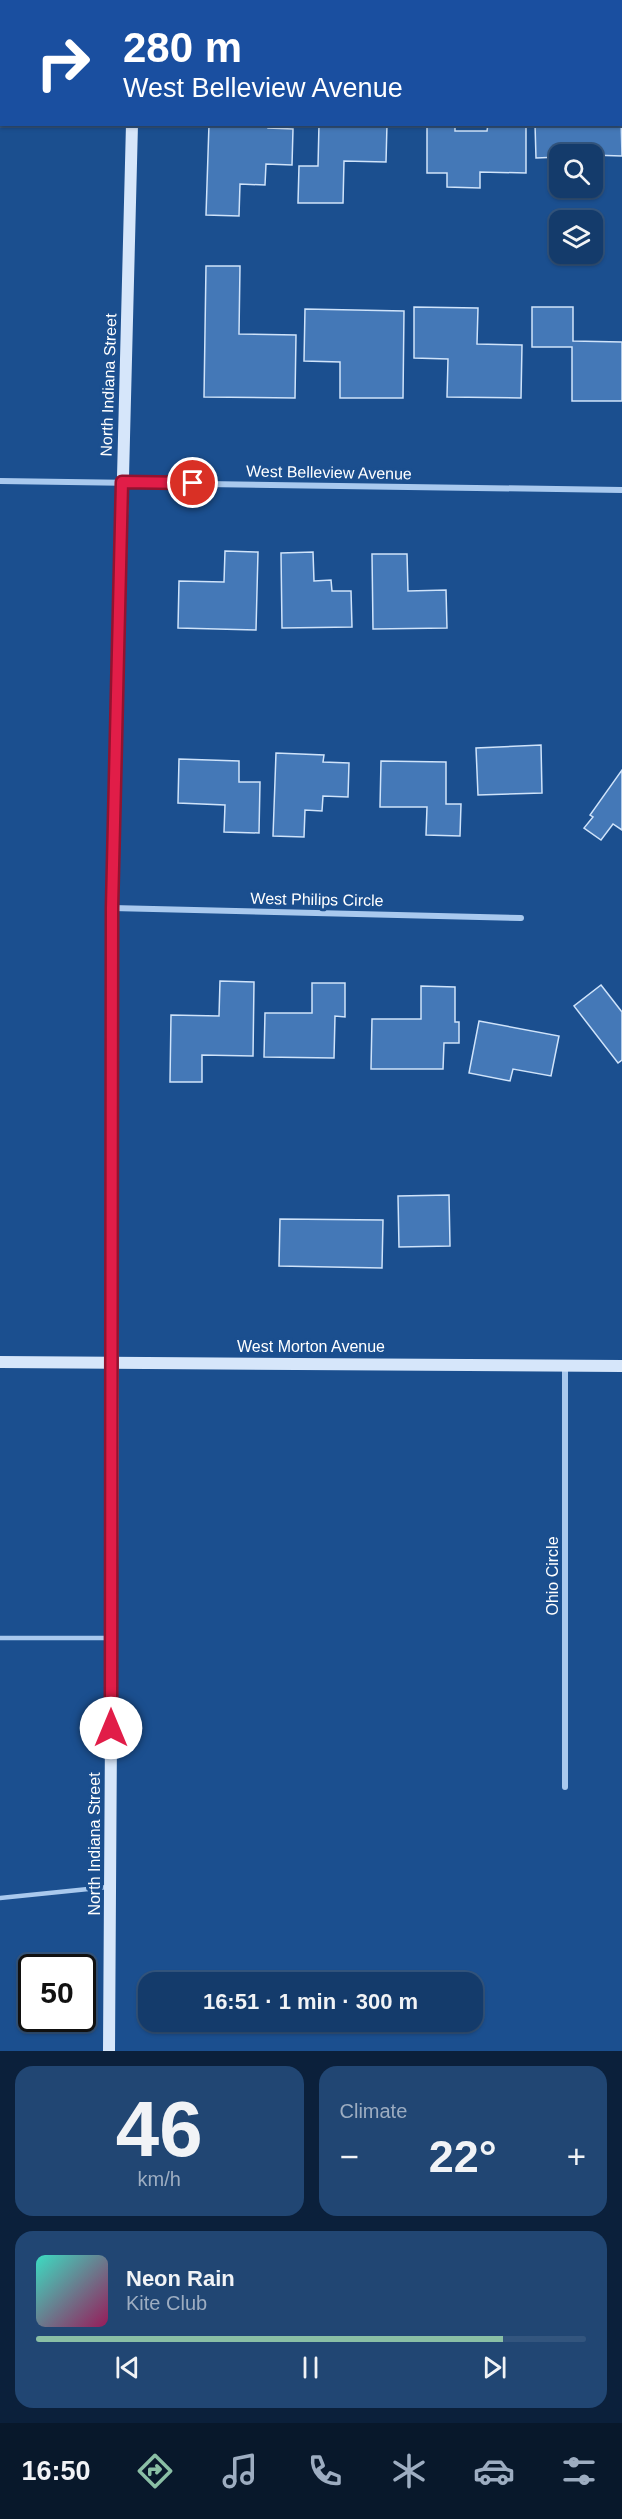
<!DOCTYPE html>
<meta charset="utf-8">
<style>
:root{--surface:#143b6b;--page:#214673;--text:#f1f3f6;--muted:#9dadc1;--line:#33557e;--accent:#8abfa5}
body{margin:0;font-family:Arial,sans-serif;background:var(--page);color:var(--text);height:100vh;display:flex;flex-direction:column;font-size:22px;white-space:nowrap}
*{box-sizing:border-box;margin:0}
p{font-size:20px;color:var(--muted)}
.icon{flex:none;width:33px;height:33px;fill:none;stroke:currentColor;stroke-width:2;stroke-linecap:round;stroke-linejoin:round}
.map{position:relative;height:2051px;overflow:hidden}
.details{display:flex;flex-direction:column;gap:15px;padding:15px;background:#0b203b;flex:1}
.details>*{flex:none}
.banner{position:absolute;left:0px;top:0px;width:622px;height:126px;box-shadow:0 2px 4px #0004,0 0 0 2px var(--line);background:#1a4fa0;color:#fff;overflow:hidden}
.fabs{position:absolute;left:549px;top:144px;display:grid;gap:12px}
.fabs a{display:grid;place-items:center;width:54px;height:54px;border-radius:12px;background:var(--surface);box-shadow:0 2px 4px #0004,0 0 0 2px var(--line);font-size:30px}
.speed{position:absolute;left:18px;top:1954px;display:flex;gap:12px;font-size:30px;font-weight:700;text-align:center}
.speed>*{display:grid;place-content:center;width:78px;height:78px;border-radius:50%;background:var(--surface);box-shadow:0 2px 4px #0004,0 0 0 2px var(--line);line-height:1}
.speed .limit{border:3px solid #111;border-radius:9px;background:#fff;color:#111}
.pin{position:absolute;display:grid;place-items:center;width:51px;height:51px;color:#fff;margin:-26px;border:3px solid #fff;border-radius:50%;box-shadow:0 2px 6px #0007}
.me{position:absolute;width:66px;margin:-33px;rotate:0deg;stroke-linejoin:round;filter:drop-shadow(0 0 4px #0008)}
.turn{display:flex;align-items:center;gap:21px;height:126px;padding:0 24px;font-size:27px}
.turn .icon{width:78px;height:78px;stroke-width:2.5}
.turn b{display:block;font-size:42px;line-height:51px}
.big{font-size:45px;font-weight:800;line-height:1.1}
.details .widget{flex:1;display:flex;flex-direction:column;justify-content:center;gap:9px;min-width:0;padding:0 21px;border-radius:18px;background:var(--page)}
.details .dial{align-items:center;gap:0}
.dial b{font-size:78px;line-height:1}
.song{display:flex;align-items:center;gap:18px}
.cover{width:72px;height:72px;border-radius:9px;background:linear-gradient(135deg,hsl(170 70% 55%),hsl(330 70% 35%))}
.played{height:6px;border-radius:3px;background:linear-gradient(90deg,var(--accent) 85%,var(--line) 85%)}
.keys{display:flex;justify-content:space-around;direction:ltr}
.heat{display:flex;justify-content:space-between;align-items:center;font-size:33px;direction:ltr}
.details .tiles{flex:1;display:grid;gap:15px;grid-template-columns:1fr 1fr}
.widget:last-child{grid-column:span 2}
.trip{position:absolute;left:138px;top:1972px;width:345px;height:60px;border-radius:18px;background:var(--surface);box-shadow:0 2px 4px #0004,0 0 0 2px var(--line);font-weight:800;line-height:60px;text-align:center}
.dock{display:flex;height:96px;justify-content:space-around;align-items:center;background:#08182b;color:var(--muted)}
.dock .icon{width:42px;height:42px}
.dock .active{color:var(--accent)}
.dock b{font-size:27px;color:var(--text)}
.map>svg:first-child{display:block}
.building{fill:#4478b7;stroke:#cfe3fa;stroke-width:1.5}
.lines{fill:none;stroke-linecap:round;stroke-linejoin:round}
.service{stroke:#a9c9ee;stroke-width:4.5}
.minor{stroke:#a9c9ee;stroke-width:6}
.secondary{stroke:#d6e6fa;stroke-width:12}
.route-casing{stroke:#92132f;stroke-width:15}
.route{stroke:#e11d48;stroke-width:10}
.labels{text-anchor:middle;stroke-width:6;stroke-linejoin:round;paint-order:stroke}
.street-label{font-size:16px;fill:#fff;stroke:#1b4f8f}
</style>
<div class="map">
<svg width="622" height="2051" viewBox="0 0 622 2051">
<rect width="100%" height="100%" fill="#1b4f8f"/>
<g class="building">
<polygon points="621,117 622,156 560,154 560,157 536,158 535,124 621,124"/>
<polygon points="209,124 268,124 268,128 293,129 292,165 266,164 265,185 240,184 239,216 206,215"/>
<polygon points="319,124 387,124 386,162 344,161 343,203 298,203 299,166 318,166"/>
<polygon points="427,124 455,124 455,131 487,131 488,124 526,124 526,173 480,172 480,188 447,187 447,173 427,173"/>
<polygon points="206,266 240,266 239,334 296,335 295,398 204,397"/>
<polygon points="414,307 478,308 477,344 522,345 521,398 447,397 448,359 414,358"/>
<polygon points="532,307 573,307 573,341 622,342 622,401 572,401 572,347 532,347"/>
<polygon points="305,309 404,311 403,398 340,398 340,362 304,361"/>
<polygon points="225,551 258,552 256,630 178,628 179,581 224,582"/>
<polygon points="313,552 314,581 331,580 332,591 351,591 352,627 282,628 281,553"/>
<polygon points="372,554 407,554 408,591 446,590 447,628 373,629"/>
<polygon points="541,745 542,793 478,795 476,748"/>
<polygon points="276,753 324,755 323,762 349,763 348,797 323,796 322,811 305,810 304,837 273,836"/>
<polygon points="179,759 239,761 239,782 260,782 259,833 224,832 225,805 178,803"/>
<polygon points="381,761 446,762 446,804 461,804 460,836 426,835 427,807 380,807"/>
<polygon points="622,770 622,830 613,824 601,840 584,828 593,817 590,815"/>
<polygon points="220,981 254,982 253,1056 202,1055 202,1082 170,1082 171,1015 219,1016"/>
<polygon points="312,983 345,983 345,1017 335,1016 334,1058 264,1057 265,1013 312,1013"/>
<polygon points="601,985 622,1012 622,1060 618,1063 574,1006"/>
<polygon points="421,986 455,987 455,1022 459,1022 459,1043 444,1043 443,1069 371,1069 372,1019 421,1019"/>
<polygon points="479,1021 559,1036 551,1076 513,1069 510,1081 469,1073"/>
<polygon points="449,1195 450,1246 399,1247 398,1196"/>
<polygon points="280,1219 383,1220 382,1268 279,1266"/>
</g>
<g class="lines">
<g class="service">
<polyline points="0,1638 111,1638"/>
<polyline points="0,1898 108,1887"/>
</g>
<g class="minor">
<polyline points="0,30 2,30"/>
<polyline points="621,33 622,33"/>
<polyline points="0,481 622,490"/>
<polyline points="112,908 521,918"/>
<polyline points="565,1365 565,1787"/>
</g>
<g class="secondary">
<polyline points="135,2 135,0"/>
<polyline points="0,1362 622,1366"/>
<polyline points="109,2051 113,1416 112,908 132,124"/>
</g>
</g>
<g class="lines">
<defs>
<polyline id="route" points="111,1728 112,908 122,482 193,483"/>
</defs>
<use href="#route" class="route-casing"/>
<use href="#route" class="route"/>
</g>
<g class="labels">
<g class="street-label">
<text transform="translate(108 385) rotate(-88)" y="6">North Indiana Street</text>
<text transform="translate(329 472) rotate(1)" y="6">West Belleview Avenue</text>
<text transform="translate(317 899) rotate(1)" y="6">West Philips Circle</text>
<text x="311" y="1352">West Morton Avenue</text>
<text transform="translate(552 1576) rotate(-90)" y="6">Ohio Circle</text>
<text transform="translate(94 1844) rotate(-90)" y="6">North Indiana Street</text>
</g>
</g>
</svg>
<div class="fabs">
<a><svg class="icon" aria-label="search" viewBox="0 0 24 24"><circle cx="10" cy="10" r="6"/><path d="M15 15l6 6"/></svg></a>
<a><svg class="icon" aria-label="layers" viewBox="0 0 24 24"><path d="M12 4l9 5-9 5-9-5zM3 14l9 5 9-5"/></svg></a>
</div>
<div class="speed"><div class="limit">50</div></div>
<div class="pin" style="left:193px;top:483px;background:#d93025"><svg class="icon" aria-label="arrive" viewBox="0 0 24 24"><path d="M6 21V4h12l-3 4 3 4H6"/></svg></div>
<svg class="me" style="left:111px;top:1728px" viewBox="-20 -20 40 40"><circle r="19" fill="#fff"/><path d="M0-13L10 11 0 6-10 11z" fill="#e11d48"/></svg>
<div class="trip">16:51 · 1 min · 300 m</div>
<div class="banner">
<div class="turn"><svg class="icon" aria-label="right" viewBox="0 0 24 24"><path d="M7 20v-9h11M14 6l5 5-5 5"/></svg><div><b>280 m</b>West Belleview Avenue</div></div>
</div>
</div>
<section class="details">
<div class="tiles">
<div class="widget dial"><b>46</b><p>km/h</p></div>
<div class="widget"><p>Climate</p>
<div class="heat"><a>−</a><b class="big">22°</b><a>+</a></div>
</div>
<div class="widget">
<div class="song"><i class="cover"></i><div><b>Neon Rain</b><p>Kite Club</p></div></div>
<div class="played"></div>
<div class="keys"><svg class="icon" aria-label="previous" viewBox="0 0 24 24"><path d="M18 5L8 12l10 7zM5 5v14"/></svg><svg class="icon" aria-label="pause" viewBox="0 0 24 24"><path d="M8 5v14M16 5v14"/></svg><svg class="icon" aria-label="next" viewBox="0 0 24 24"><path d="M6 5l10 7-10 7zM19 5v14"/></svg></div>
</div>
</div>
</section>
<nav class="dock">
<b>16:50</b>
<svg class="icon active" aria-label="directions" viewBox="0 0 24 24"><path d="M12 3l9 9-9 9-9-9zM9 14v-3h6M13 9l2 2-2 2"/></svg>
<svg class="icon" aria-label="music" viewBox="0 0 24 24"><path d="M9 18V5l10-2v13"/><circle cx="6" cy="18" r="3"/><circle cx="16" cy="16" r="3"/></svg>
<svg class="icon" aria-label="phone" viewBox="0 0 24 24"><path d="M5 4h4l2 5-3 2q2 4 5 5l2-3 5 2v4C11 20 4 13 5 4z"/></svg>
<svg class="icon" aria-label="climate" viewBox="0 0 24 24"><path d="M12 3v18M4 7l16 10M4 17L20 7"/></svg>
<svg class="icon" aria-label="car" viewBox="0 0 24 24"><path d="M5 17H2v-5l4-1 3-4h7l3 4 3 1v5h-3M9 17h6M6 11h13"/><circle cx="7" cy="17" r="2"/><circle cx="17" cy="17" r="2"/></svg>
<svg class="icon" aria-label="filters" viewBox="0 0 24 24"><path d="M4 7h16M4 17h16"/><circle cx="9" cy="7" r="2"/><circle cx="15" cy="17" r="2"/></svg>
</nav>
